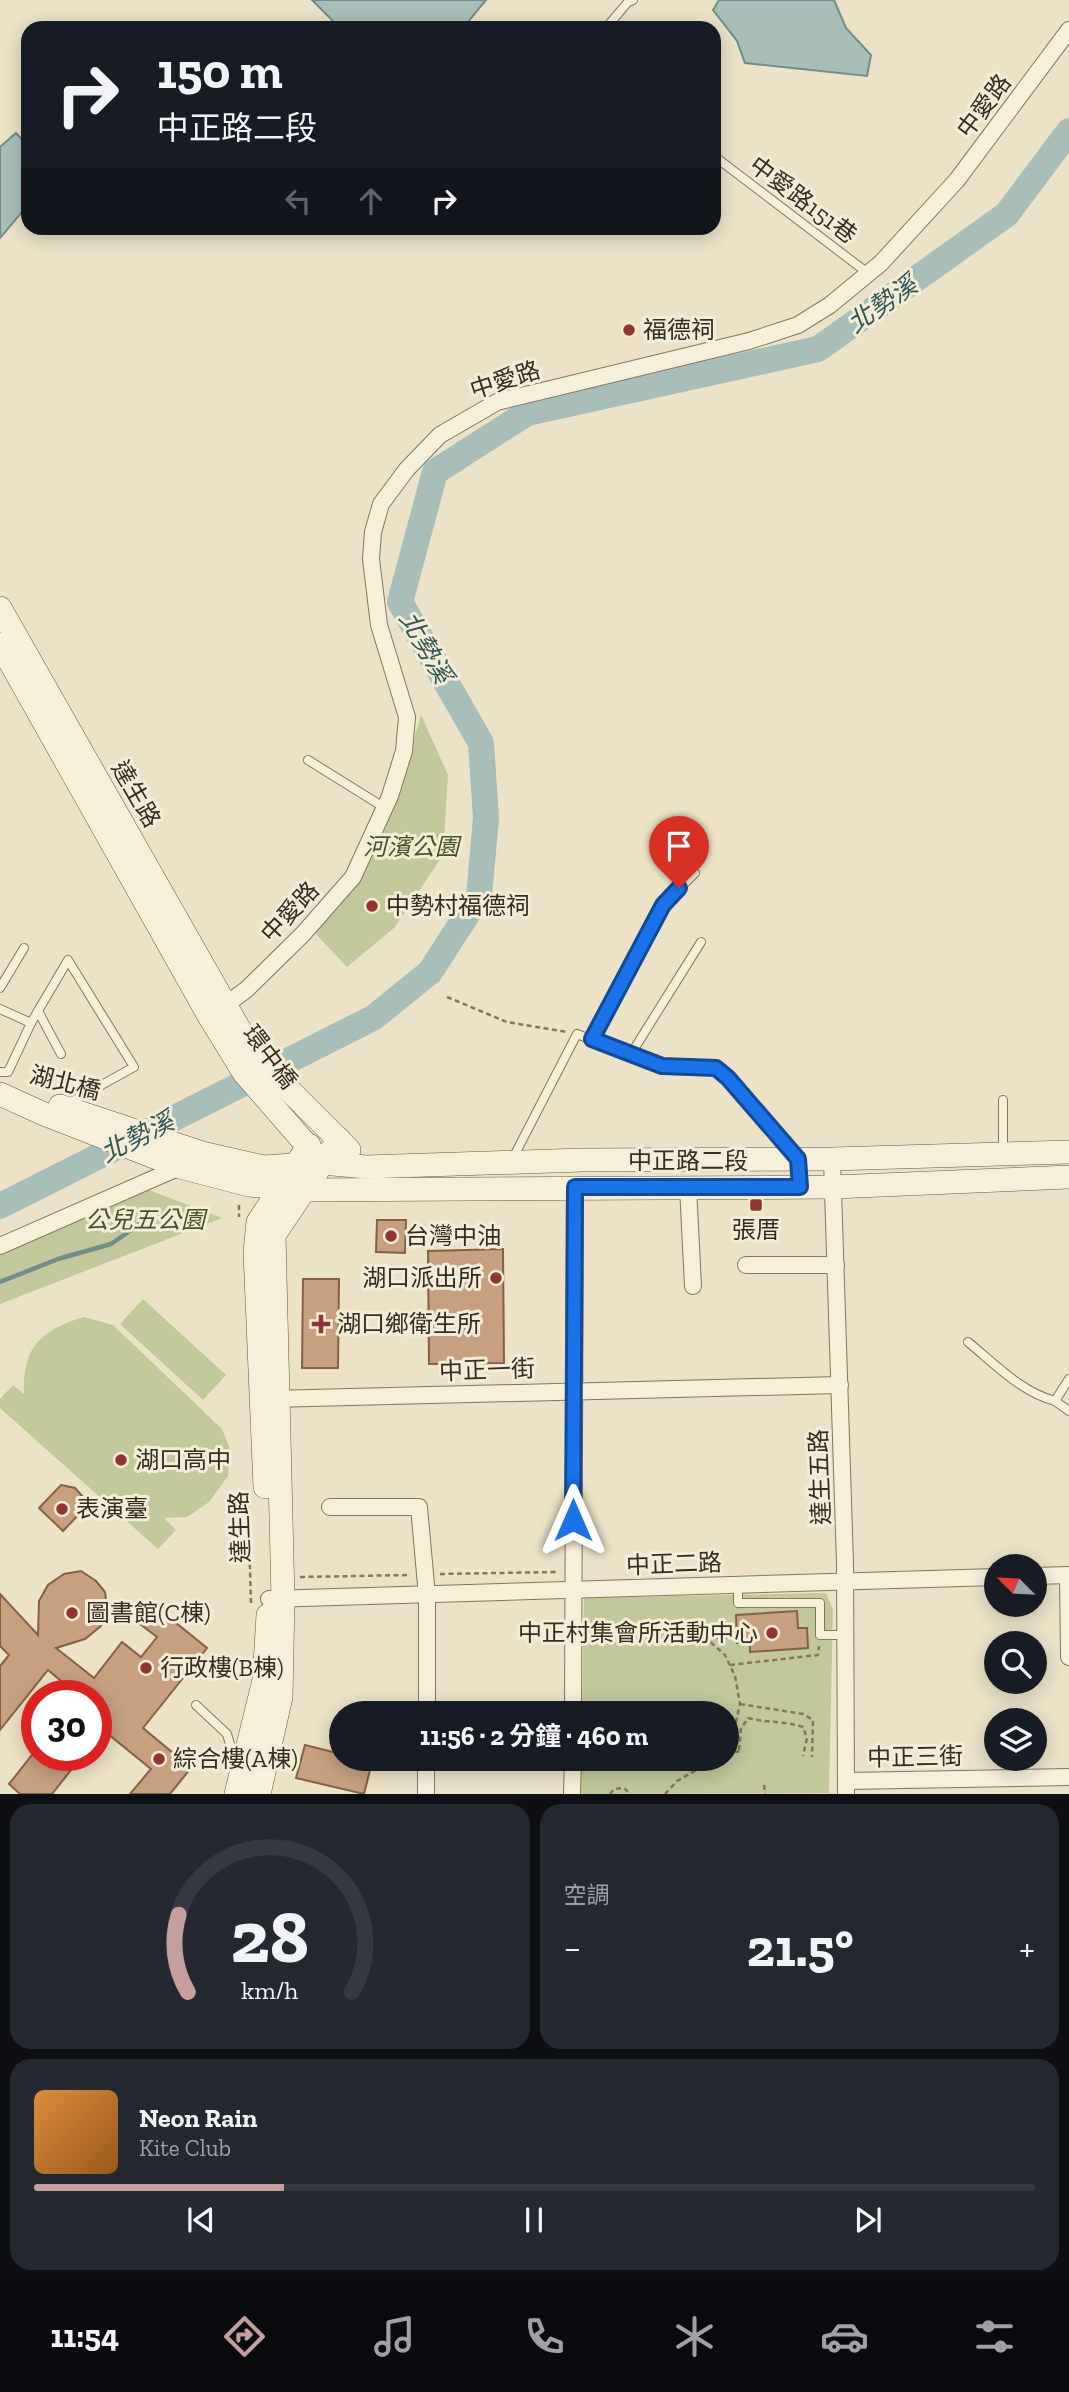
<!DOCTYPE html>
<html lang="zh-TW">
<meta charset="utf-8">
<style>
:root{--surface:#171b24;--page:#242831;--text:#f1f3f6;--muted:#9ea1a6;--line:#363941;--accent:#c59e9e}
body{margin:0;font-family:"Zilla Slab","Noto Sans TC",serif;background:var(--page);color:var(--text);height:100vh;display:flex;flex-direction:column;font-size:26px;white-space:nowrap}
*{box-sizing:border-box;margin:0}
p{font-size:23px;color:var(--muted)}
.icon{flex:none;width:38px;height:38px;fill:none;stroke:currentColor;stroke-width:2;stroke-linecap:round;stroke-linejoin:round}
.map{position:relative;height:1794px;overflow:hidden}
.side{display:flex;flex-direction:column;gap:10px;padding:10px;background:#0d0f14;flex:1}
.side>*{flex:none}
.top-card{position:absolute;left:21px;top:21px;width:700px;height:214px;border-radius:21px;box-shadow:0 4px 18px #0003;background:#171b24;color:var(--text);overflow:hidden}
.needle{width:46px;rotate:294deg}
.fabs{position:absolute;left:984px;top:1554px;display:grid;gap:14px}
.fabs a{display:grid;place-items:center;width:63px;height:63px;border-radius:50%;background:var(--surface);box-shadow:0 4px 18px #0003;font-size:35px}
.speed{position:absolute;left:21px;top:1680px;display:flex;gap:14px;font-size:35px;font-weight:700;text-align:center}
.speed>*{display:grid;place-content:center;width:91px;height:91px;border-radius:50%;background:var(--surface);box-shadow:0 4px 18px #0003;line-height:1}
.speed .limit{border:10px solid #d22;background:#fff;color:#111}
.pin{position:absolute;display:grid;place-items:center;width:60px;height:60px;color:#fff;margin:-72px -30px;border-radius:50% 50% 50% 0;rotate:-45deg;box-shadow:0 0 7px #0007}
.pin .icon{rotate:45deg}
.me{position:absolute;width:77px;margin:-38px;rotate:0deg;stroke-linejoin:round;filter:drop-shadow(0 0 5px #0008)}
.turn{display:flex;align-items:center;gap:24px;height:147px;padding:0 21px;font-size:32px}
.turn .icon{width:91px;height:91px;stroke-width:2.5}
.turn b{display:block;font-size:49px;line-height:60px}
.lanes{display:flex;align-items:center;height:66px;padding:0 21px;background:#0003;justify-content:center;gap:35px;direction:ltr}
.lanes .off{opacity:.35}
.big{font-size:52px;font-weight:700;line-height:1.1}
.side .tile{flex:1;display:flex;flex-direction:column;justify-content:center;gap:10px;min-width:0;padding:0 24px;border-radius:21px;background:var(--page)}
.side .dial{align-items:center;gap:0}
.dial svg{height:182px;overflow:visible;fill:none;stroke:var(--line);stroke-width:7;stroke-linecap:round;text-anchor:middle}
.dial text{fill:var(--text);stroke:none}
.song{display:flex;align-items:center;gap:21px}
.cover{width:84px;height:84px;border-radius:10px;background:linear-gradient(135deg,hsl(30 70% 55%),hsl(30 70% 35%))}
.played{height:7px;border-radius:4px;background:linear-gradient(90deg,var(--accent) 25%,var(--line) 25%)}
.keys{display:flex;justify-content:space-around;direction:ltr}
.heat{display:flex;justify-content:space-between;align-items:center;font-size:38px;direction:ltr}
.side .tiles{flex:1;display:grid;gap:10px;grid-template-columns:1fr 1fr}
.tile:last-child{grid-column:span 2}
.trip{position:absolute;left:329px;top:1701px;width:410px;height:70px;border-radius:35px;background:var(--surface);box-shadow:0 4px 18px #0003;font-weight:700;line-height:70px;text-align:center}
.tabs{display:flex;height:112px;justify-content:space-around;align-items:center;background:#090b0e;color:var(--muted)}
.tabs .icon{width:49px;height:49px}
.tabs .selected{color:var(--accent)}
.tabs b{font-size:32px;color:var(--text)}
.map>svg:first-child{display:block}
.green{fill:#c2c89c}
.water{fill:#a8bfb9;stroke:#708d87;stroke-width:2}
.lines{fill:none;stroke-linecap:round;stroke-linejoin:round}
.stream{stroke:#708d87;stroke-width:4.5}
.river{stroke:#a8bfb9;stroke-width:26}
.building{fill:#c6a081;stroke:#836046;stroke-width:2}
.lane-casing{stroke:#86745e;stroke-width:10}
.street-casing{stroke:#86745e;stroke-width:18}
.secondary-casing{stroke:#675641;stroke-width:24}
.path{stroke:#86745e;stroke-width:2.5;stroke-dasharray:5 3.5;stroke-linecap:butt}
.lane{stroke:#f6efda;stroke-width:8}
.street{stroke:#f6efda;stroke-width:16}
.secondary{stroke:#f6efda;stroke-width:23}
.route-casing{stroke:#114b97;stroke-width:18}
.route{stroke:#1a73e8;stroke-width:12}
.poi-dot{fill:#903533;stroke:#f3ecd7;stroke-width:2.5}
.labels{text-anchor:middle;stroke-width:6;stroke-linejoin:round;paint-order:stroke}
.street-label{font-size:24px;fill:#372c21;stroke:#f3ecd7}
.poi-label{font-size:24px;fill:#372c21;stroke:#f3ecd7;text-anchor:start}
.park-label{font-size:24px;font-style:italic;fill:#465229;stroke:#f3ecd7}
.water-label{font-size:26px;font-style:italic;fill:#315654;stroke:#f3ecd7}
</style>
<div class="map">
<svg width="1069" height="1794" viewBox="0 0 1069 1794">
<rect width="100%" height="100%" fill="#ebe2c8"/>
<g class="green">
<polygon points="421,715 448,775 443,855 395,927 347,967 315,933 361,879 393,810"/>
<polygon points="149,1190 222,1218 0,1304 0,1254"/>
<polygon points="143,1299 226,1375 203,1400 120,1324"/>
<path d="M 84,1317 L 113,1325 L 222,1429 L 230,1449 L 228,1476 L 209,1502 L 187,1517 L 164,1518 L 176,1530 L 158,1549 L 0,1408 L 0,1399 L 13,1385 L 24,1394 C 22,1347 41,1330 84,1317 Z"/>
<polygon points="826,1593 833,1609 829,1793 581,1794 581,1759 726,1759 726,1713 582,1713 584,1598"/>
</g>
<g class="water">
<polygon points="312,0 486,0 463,28 340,28"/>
<polygon points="719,0 834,0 846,28 871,55 867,76 745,63 737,41 713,10"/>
<polygon points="16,133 28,146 28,205 0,238 0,147"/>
</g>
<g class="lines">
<polyline class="stream" points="0,1282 58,1259 111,1244 157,1212"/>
<polyline class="river" points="0,1206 373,1018 430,972 479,896 486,818 481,743 400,602 435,472 527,413 818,349 1007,214 1069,131"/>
</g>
<g class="building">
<polygon points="377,1220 406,1220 405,1253 376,1252"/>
<polygon points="503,1249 504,1363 429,1364 428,1251"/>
<polygon points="303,1279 339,1279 338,1368 302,1368"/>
<polygon points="61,1485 75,1488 84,1498 83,1510 63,1531 39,1508"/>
<polygon points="81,1571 96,1581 105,1592 107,1607 101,1626 85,1639 56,1648 94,1678 122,1642 141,1657 157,1637 136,1621 150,1602 207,1648 143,1728 191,1768 170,1794 130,1794 151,1769 103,1730 96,1738 96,1696 79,1696 48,1670 0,1730 0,1666 9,1655 0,1646 0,1594 38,1635 39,1601 48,1585 64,1574"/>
<polygon points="797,1611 798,1628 807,1628 808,1648 750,1652 750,1642 737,1643 736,1615"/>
<polygon points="305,1745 341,1754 341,1759 372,1762 364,1794 296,1778"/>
<polygon points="32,1755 83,1755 52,1794 20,1794 9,1784"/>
</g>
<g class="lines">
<defs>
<g id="lane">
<polyline points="606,28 628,2 633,0"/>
<polyline points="714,156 869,274"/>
<polyline points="308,760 385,808"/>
<polyline points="0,988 24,948"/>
<polyline points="0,1009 31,1023 8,1072 0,1072"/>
<polyline points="38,1011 68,960 134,1067 69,1103"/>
<polyline points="31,1023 38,1011 61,1054"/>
<polyline points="592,1039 663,905 695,873"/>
<polyline points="631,1054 701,942"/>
<polyline points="1003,1100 1003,1151"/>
<polyline points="513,1158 577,1034 661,1066 716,1068 728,1078 798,1159 800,1184"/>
<path d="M 968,1342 C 995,1364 1021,1392 1055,1401"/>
<polyline points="1069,1379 1055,1401 1069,1411"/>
<polyline points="738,1585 738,1603 820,1603 820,1635 846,1635"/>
<polyline points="196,1705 227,1734 235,1761"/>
</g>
<g id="street">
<polyline points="219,1010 247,989 303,934 353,877 390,796 404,751 407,717 379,625 371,559 373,532 381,504 407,469 440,435 497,402 749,341 798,325 830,305 881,263 957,180 1069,30"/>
<polyline points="832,1159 845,1563 846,1794"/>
<polyline points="688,1187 693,1286"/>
<polyline points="0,1246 180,1167"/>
<polyline points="746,1265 836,1265"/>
<polyline points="271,1399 840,1385"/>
<polyline points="330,1507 419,1507 427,1596 427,1713"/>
<polyline points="1068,1575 1069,1657"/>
<polyline points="1034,1576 1069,1575"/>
<polyline points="269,1599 996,1577"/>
<polyline points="573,1713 575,1187"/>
<polyline points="846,1781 1069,1777"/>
<polyline points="426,1794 426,1759"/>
<polyline points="572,1794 573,1759"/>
</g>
<g id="secondary">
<polyline points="0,608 238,1027 265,1066 349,1150"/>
<polyline points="0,644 209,1016 244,1073 318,1158"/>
<polyline points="0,1094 44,1114 180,1167 249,1185 303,1190 834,1187 1069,1177"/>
<polyline points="60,1106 202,1153 264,1167 322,1163 366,1167 582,1160 832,1159 1069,1152"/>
<polyline points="265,1487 255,1252 258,1222 309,1145"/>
<polyline points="236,1794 264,1680 268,1615"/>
<polyline points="259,1794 281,1697 283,1599 274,1235 339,1139"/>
</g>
</defs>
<use href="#lane" class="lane-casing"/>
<use href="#street" class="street-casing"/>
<use href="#secondary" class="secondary-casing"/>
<g class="path">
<polyline points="447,997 507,1022 567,1032"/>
<polyline points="239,1205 239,1217"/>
<polyline points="248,1496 251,1605"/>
<polyline points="440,1574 556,1572"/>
<polyline points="300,1577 409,1575"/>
<polyline points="679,1632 706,1638 725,1655 735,1676 740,1704 729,1752"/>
<polyline points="706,1638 737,1637"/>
<polyline points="730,1665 818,1655 819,1646"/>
<polyline points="740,1704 803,1714 813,1720 812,1757"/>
<path d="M 739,1750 L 741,1729 L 748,1718 C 767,1723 785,1721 803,1727 L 807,1738 L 803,1756"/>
<polyline points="726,1753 743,1751"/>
<polyline points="764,1785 765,1794"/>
<polyline points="610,1794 614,1789 624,1788 630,1794"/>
<polyline points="665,1794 677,1781 716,1759"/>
</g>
<use href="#lane" class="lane"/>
<use href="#street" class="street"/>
<use href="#secondary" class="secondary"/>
</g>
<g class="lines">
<defs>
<polyline id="route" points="573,1520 575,1187 800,1187 798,1159 728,1078 716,1068 662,1066 592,1039 663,905 679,888"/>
</defs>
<use href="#route" class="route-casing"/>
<use href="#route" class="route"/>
</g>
<g class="poi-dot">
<circle cx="629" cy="330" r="7"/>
<circle cx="372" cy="906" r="7"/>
<rect x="749" y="1198" width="14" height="14" rx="3.5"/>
<circle cx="391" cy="1236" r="7"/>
<circle cx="496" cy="1278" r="7"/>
<path d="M317.5 1313.5h7v7h7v7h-7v7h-7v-7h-7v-7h7z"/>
<circle cx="121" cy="1460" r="7"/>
<circle cx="62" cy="1509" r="7"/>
<circle cx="72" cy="1613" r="7"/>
<circle cx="772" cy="1633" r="7"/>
<circle cx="146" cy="1668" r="7"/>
<circle cx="159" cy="1759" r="7"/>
</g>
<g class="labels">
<g class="street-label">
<text transform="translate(984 106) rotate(-53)" y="8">中愛路</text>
<text transform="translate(803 200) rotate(37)" y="8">中愛路151巷</text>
<text transform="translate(505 380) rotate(-18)" y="8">中愛路</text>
<text transform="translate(136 794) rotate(60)" y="8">達生路</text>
<text transform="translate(290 912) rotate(-47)" y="8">中愛路</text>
<text transform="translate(270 1057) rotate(53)" y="8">環中橋</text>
<text transform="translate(65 1083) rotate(14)" y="8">湖北橋</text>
<text x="688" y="1169">中正路二段</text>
<text transform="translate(487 1370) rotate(-2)" y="8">中正一街</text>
<text transform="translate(820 1477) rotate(-92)" y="8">達生五路</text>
<text transform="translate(240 1527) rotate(-92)" y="8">達生路</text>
<text transform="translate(674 1564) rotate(-2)" y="8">中正二路</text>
<text transform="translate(915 1757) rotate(-1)" y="8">中正三街</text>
</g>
<g class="poi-label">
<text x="643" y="338">福德祠</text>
<text x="386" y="914">中勢村福德祠</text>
<text x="756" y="1238" text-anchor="middle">張厝</text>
<text x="405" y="1244">台灣中油</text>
<text x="482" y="1286" text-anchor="end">湖口派出所</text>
<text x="337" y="1332">湖口鄉衛生所</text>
<text x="135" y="1468">湖口高中</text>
<text x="76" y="1517">表演臺</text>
<text x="86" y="1621">圖書館(C棟)</text>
<text x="758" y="1641" text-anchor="end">中正村集會所活動中心</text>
<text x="160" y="1676">行政樓(B棟)</text>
<text x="173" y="1767">綜合樓(A棟)</text>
</g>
<g class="park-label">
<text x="411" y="855">河濱公園</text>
<text x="145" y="1228">公兒五公園</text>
</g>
<g class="water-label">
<text transform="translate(882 304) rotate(-35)" y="9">北勢溪</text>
<text transform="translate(426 647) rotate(60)" y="9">北勢溪</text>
<text transform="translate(137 1137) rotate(-27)" y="9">北勢溪</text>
</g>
</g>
</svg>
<div class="fabs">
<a><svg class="needle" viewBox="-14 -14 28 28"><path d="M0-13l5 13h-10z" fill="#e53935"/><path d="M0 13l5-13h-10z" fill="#9ea1a6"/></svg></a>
<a><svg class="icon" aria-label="search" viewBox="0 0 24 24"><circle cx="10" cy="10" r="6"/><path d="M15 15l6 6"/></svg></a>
<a><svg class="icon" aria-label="layers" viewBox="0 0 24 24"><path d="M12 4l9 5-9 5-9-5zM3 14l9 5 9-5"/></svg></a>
</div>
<div class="speed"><div class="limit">30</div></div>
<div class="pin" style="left:679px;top:888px;background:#d93025"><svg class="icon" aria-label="arrive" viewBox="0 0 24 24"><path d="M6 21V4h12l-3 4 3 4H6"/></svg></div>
<svg class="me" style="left:573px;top:1520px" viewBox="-20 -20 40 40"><path d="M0-17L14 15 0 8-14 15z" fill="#1a73e8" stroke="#fff" stroke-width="4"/></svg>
<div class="trip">11:56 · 2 分鐘 · 460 m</div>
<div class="top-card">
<div class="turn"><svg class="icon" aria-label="right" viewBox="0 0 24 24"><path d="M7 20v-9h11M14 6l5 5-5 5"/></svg><div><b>150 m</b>中正路二段</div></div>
<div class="lanes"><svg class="icon off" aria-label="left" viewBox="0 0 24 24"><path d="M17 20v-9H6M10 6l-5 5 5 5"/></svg><svg class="icon off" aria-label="ahead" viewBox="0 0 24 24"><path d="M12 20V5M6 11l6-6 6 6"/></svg><svg class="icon" aria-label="right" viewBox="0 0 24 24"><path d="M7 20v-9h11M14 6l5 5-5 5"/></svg></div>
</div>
</div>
<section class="side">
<div class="tiles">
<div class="tile dial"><svg viewBox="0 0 100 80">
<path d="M14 69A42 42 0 1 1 86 69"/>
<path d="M14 69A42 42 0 0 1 10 35" stroke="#c59e9e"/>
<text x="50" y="56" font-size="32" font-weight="700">28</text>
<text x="50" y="72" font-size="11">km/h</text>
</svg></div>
<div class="tile"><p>空調</p>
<div class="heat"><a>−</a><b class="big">21.5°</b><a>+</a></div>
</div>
<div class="tile">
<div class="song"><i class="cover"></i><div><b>Neon Rain</b><p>Kite Club</p></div></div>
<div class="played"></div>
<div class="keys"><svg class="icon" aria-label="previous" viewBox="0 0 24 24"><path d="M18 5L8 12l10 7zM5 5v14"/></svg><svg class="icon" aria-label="pause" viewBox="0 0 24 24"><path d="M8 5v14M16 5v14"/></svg><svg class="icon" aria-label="next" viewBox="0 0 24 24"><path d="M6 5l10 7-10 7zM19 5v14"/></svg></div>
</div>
</div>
</section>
<nav class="tabs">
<b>11:54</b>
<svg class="icon selected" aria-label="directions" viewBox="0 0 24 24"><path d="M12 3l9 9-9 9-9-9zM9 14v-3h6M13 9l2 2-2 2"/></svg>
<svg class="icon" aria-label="music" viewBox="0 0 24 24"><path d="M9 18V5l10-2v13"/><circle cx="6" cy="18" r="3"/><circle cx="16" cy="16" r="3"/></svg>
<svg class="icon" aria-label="phone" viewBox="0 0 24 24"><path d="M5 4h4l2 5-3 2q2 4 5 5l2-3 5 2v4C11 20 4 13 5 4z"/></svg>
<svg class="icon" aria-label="climate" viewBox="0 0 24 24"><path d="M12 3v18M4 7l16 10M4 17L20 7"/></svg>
<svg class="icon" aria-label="car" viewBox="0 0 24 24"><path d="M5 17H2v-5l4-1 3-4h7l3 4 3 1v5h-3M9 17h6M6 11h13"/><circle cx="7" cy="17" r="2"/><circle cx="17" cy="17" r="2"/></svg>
<svg class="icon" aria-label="filters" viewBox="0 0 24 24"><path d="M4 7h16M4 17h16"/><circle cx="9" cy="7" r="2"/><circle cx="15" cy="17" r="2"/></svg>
</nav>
